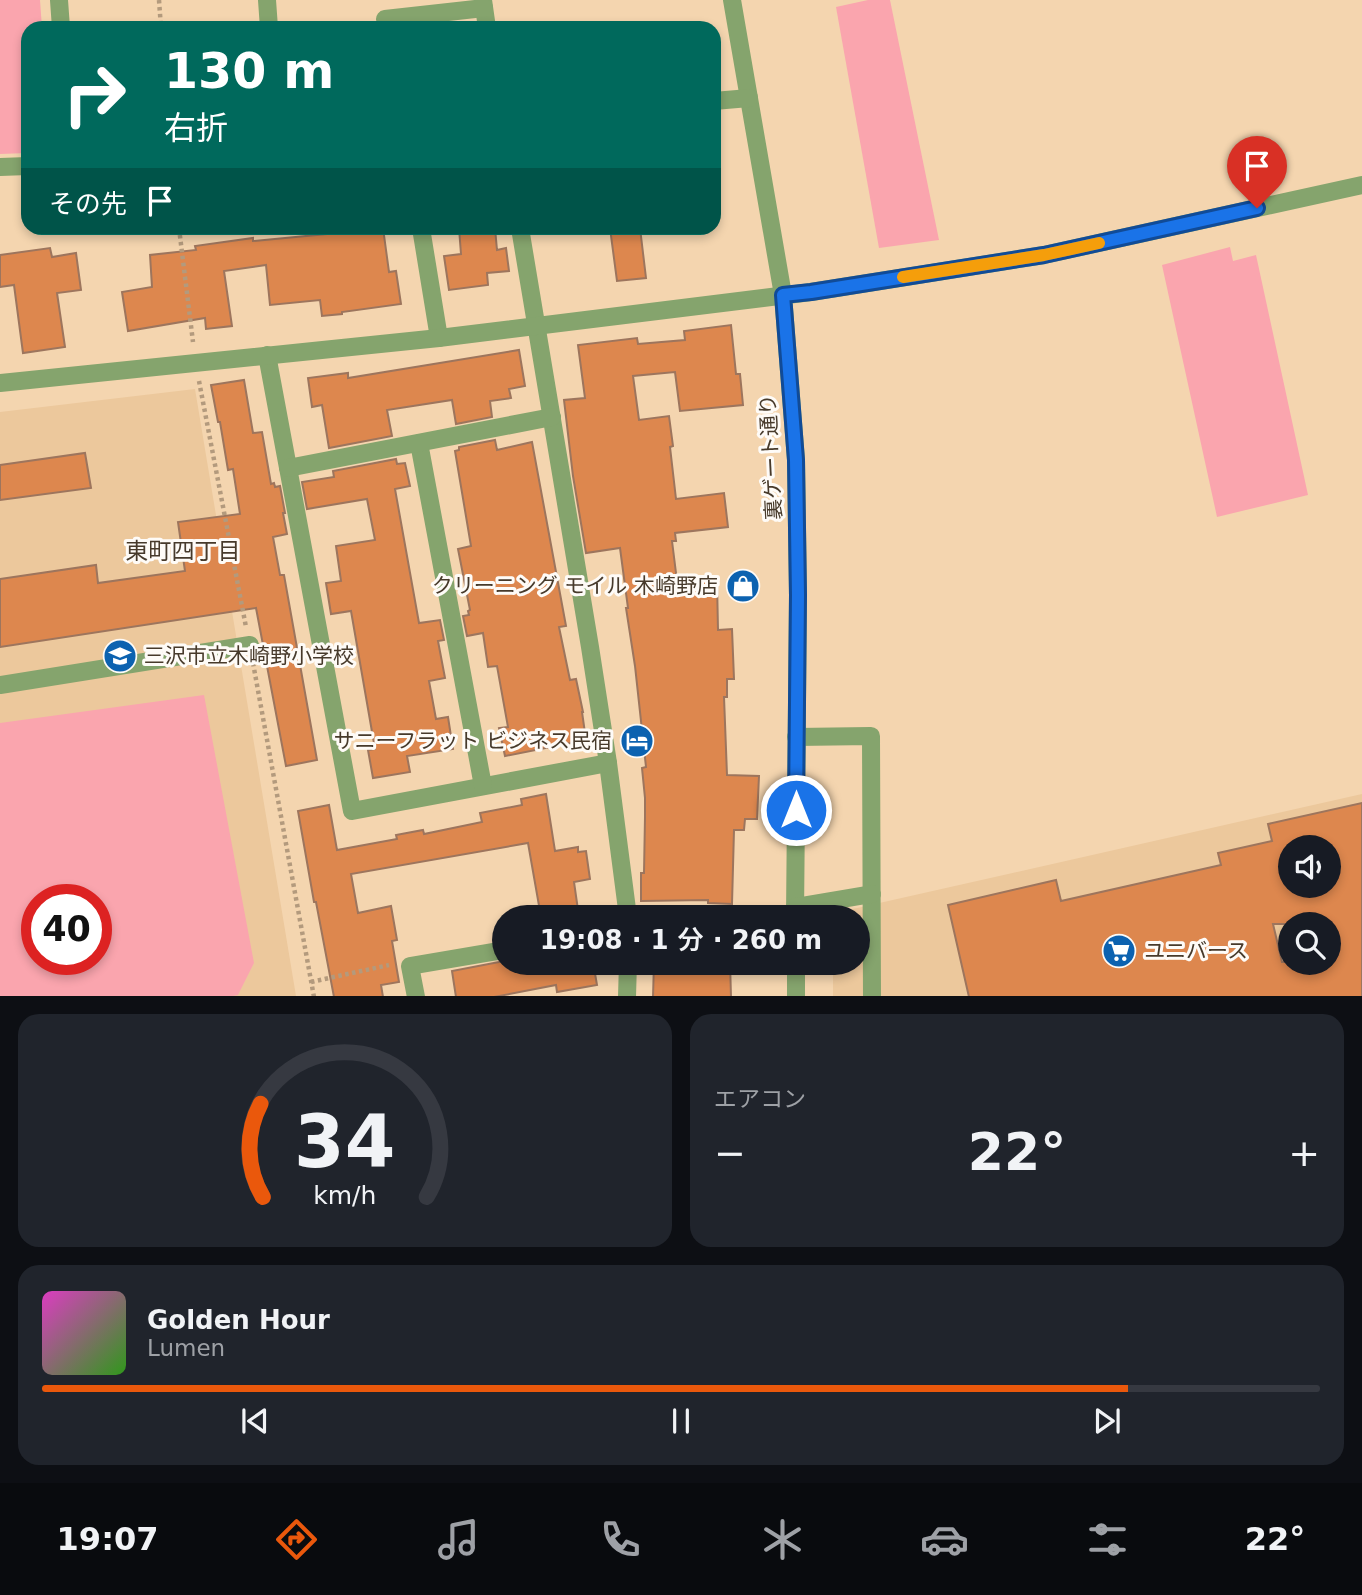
<!DOCTYPE html>
<html lang="ja">
<meta charset="utf-8">
<style>
:root{--surface:#171b24;--page:#20242c;--text:#f1f3f6;--muted:#9ea1a6;--line:#363941;--accent:#ea580c}
body{margin:0;font-family:"DejaVu Sans","Noto Sans JP",sans-serif;background:var(--page);color:var(--text);height:100vh;display:flex;flex-direction:column;font-size:26px;white-space:nowrap}
*{box-sizing:border-box;margin:0}
p{font-size:23px;color:var(--muted)}
.icon{flex:none;width:38px;height:38px;fill:none;stroke:currentColor;stroke-width:2;stroke-linecap:round;stroke-linejoin:round}
.map{position:relative;height:996px;overflow:hidden}
.side{display:flex;flex-direction:column;gap:18px;padding:18px;background:#0d0f14;flex:1}
.side>*{flex:none}
.banner{position:absolute;left:21px;top:21px;width:700px;height:214px;border-radius:21px;box-shadow:0 4px 10px #0003;background:#00695c;color:#fff;overflow:hidden}
.controls{position:absolute;left:1278px;top:835px;display:grid;gap:14px}
.controls a{display:grid;place-items:center;width:63px;height:63px;border-radius:50%;background:var(--surface);box-shadow:0 4px 10px #0003;font-size:35px}
.speed{position:absolute;left:21px;top:884px;display:flex;gap:14px;font-size:35px;font-weight:700;text-align:center}
.speed>*{display:grid;place-content:center;width:91px;height:91px;border-radius:50%;background:var(--surface);box-shadow:0 4px 10px #0003;line-height:1}
.speed .limit{border:10px solid #d22;background:#fff;color:#111}
.pin{position:absolute;display:grid;place-items:center;width:60px;height:60px;color:#fff;margin:-72px -30px;border-radius:50% 50% 50% 0;rotate:-45deg;box-shadow:0 0 7px #0007}
.pin .icon{rotate:45deg}
.me{position:absolute;width:77px;margin:-38px;rotate:0deg;stroke-linejoin:round;filter:drop-shadow(0 0 5px #0008)}
.turn{display:flex;align-items:center;gap:24px;height:147px;padding:0 28px;font-size:32px}
.turn .icon{width:91px;height:91px;stroke-width:2.5}
.turn b{display:block;font-size:49px;line-height:60px}
.then{display:flex;align-items:center;height:66px;padding:0 28px;background:#0003;gap:14px;font-size:26px}
.big{font-size:52px;font-weight:600;line-height:1.1}
.side .card{flex:1;display:flex;flex-direction:column;justify-content:center;gap:10px;min-width:0;padding:0 24px;border-radius:21px;background:var(--page)}
.side .dial{align-items:center;gap:0}
.dial svg{height:182px;overflow:visible;fill:none;stroke:var(--line);stroke-width:7;stroke-linecap:round;text-anchor:middle}
.dial text{fill:var(--text);stroke:none}
.song{display:flex;align-items:center;gap:21px}
.cover{width:84px;height:84px;border-radius:10px;background:linear-gradient(135deg,hsl(310 70% 55%),hsl(110 70% 35%))}
.played{height:7px;border-radius:4px;background:linear-gradient(90deg,var(--accent) 85%,var(--line) 85%)}
.keys{display:flex;justify-content:space-around;direction:ltr}
.heat{display:flex;justify-content:space-between;align-items:center;font-size:38px;direction:ltr}
.side .tiles{flex:1;display:grid;gap:18px;grid-template-columns:1fr 1fr}
.card:last-child{grid-column:span 2}
.trip{position:absolute;left:492px;top:905px;width:378px;height:70px;border-radius:35px;background:var(--surface);box-shadow:0 4px 10px #0003;font-weight:600;line-height:70px;text-align:center}
.tab-bar{display:flex;height:112px;justify-content:space-around;align-items:center;background:#090b0e;color:var(--muted)}
.tab-bar .icon{width:49px;height:49px}
.tab-bar .active{color:var(--accent)}
.tab-bar b{font-size:32px;color:var(--text)}
.map>svg:first-child{display:block}
.built{fill:#ecc89c;fill-rule:evenodd}
.green{fill:#faa5ae;fill-rule:evenodd}
.building{fill:#dd874e;stroke:#9d755d;stroke-width:2;fill-rule:evenodd}
.lines{fill:none;stroke-linecap:round;stroke-linejoin:round}
.path{stroke:#b39a7d;stroke-width:4.5;stroke-dasharray:3.5 3.5;stroke-linecap:butt}
.minor{stroke:#85a46d;stroke-width:18}
.route-casing{stroke:#114b97;stroke-width:18}
.route{stroke:#1a73e8;stroke-width:12}
.slow{stroke:#f59e0b;stroke-width:12}
.labels{text-anchor:middle;stroke-width:6;stroke-linejoin:round;paint-order:stroke}
.street-label{font-size:21px;fill:#473a2b;stroke:#fefbf7}
.poi-label{font-size:21px;fill:#473a2b;stroke:#fefbf7;text-anchor:end}
.neighbourhood-label{font-size:23px;fill:#473a2b;stroke:#fefbf7}
</style>
<div class="map">
<svg width="1362" height="997" viewBox="0 0 1362 997">
<rect width="100%" height="100%" fill="#f4d5af"/>
<g class="built">
<path d="M 195,389 L 296,996 L 0,996 L 0,412 ZM 37,900 L 96,900 L 96,959 L 37,959 Z"/>
<path d="M 1362,794 L 1362,996 L 833,997 L 833,963 L 858,962 L 858,917 L 834,917 L 835,913 ZM 1290,847 L 1328,847 L 1328,886 L 1290,886 ZM 1290,924 L 1328,924 L 1328,962 L 1290,962 Z"/>
</g>
<g class="green">
<polygon points="0,0 40,0 42,28 28,28 28,153 0,154"/>
<polygon points="868,0 890,0 939,240 879,248 836,7"/>
<polygon points="1230,247 1233,261 1256,255 1308,495 1217,517 1162,265"/>
<path d="M 204,695 L 254,963 L 238,995 L 228,997 L 0,996 L 0,723 ZM 37,900 L 96,900 L 96,959 L 37,959 Z"/>
</g>
<g class="building">
<polygon points="346,228 383,228 389,272 396,271 401,304 342,312 342,314 322,316 320,300 270,305 266,265 224,271 232,326 206,329 205,318 128,331 122,292 152,287 150,255 196,250 195,246 253,238 253,241 347,232"/>
<polygon points="459,228 495,228 497,250 506,248 509,271 487,273 488,285 449,290 444,256 461,254"/>
<polygon points="610,228 640,228 646,278 617,281"/>
<polygon points="50,248 52,257 76,253 81,290 57,293 65,347 23,353 14,285 0,287 0,255"/>
<polygon points="731,325 736,374 740,374 743,405 680,411 675,372 633,376 639,420 669,416 673,446 670,447 676,499 724,493 728,527 675,533 676,541 672,541 677,581 717,581 718,630 732,629 734,679 727,679 727,697 724,697 727,775 759,776 757,819 745,819 744,830 734,830 732,904 708,903 708,900 641,901 641,873 644,873 645,817 645,798 642,768 646,767 635,666 626,608 628,608 620,548 586,553 573,476 564,400 585,398 578,345 637,338 638,344 685,340 684,331"/>
<polygon points="519,350 525,386 509,389 511,398 490,401 492,417 456,424 452,400 387,410 392,436 329,448 322,405 312,407 308,378 348,373 348,378"/>
<polygon points="244,380 253,433 262,432 271,484 274,483 275,487 280,486 285,513 283,513 287,534 273,537 280,575 284,575 317,760 286,766 256,608 0,647 0,579 96,565 98,583 185,571 178,522 240,514 233,469 228,470 220,422 218,422 211,385"/>
<polygon points="495,440 497,450 532,442 566,626 559,627 570,680 576,679 583,712 582,712 586,740 505,756 499,728 508,727 497,666 488,667 483,633 467,636 463,616 469,615 468,611 470,610 458,549 471,546 455,451 459,450 459,447"/>
<polygon points="85,453 91,488 0,500 0,465"/>
<polygon points="396,459 397,464 405,463 410,486 395,489 419,623 440,620 444,640 438,641 445,678 429,681 436,719 448,717 453,749 407,756 410,772 373,778 368,750 375,749 351,611 331,614 326,583 341,581 336,546 375,540 367,499 307,509 302,482 334,477 333,471"/>
<polygon points="546,794 555,851 578,847 578,852 586,851 590,879 574,882 579,917 541,917 528,843 351,874 358,913 391,906 397,940 392,941 399,982 381,985 383,997 334,997 316,902 314,902 298,811 329,805 337,850 397,839 396,835 423,830 424,834 482,822 480,813 522,805 521,799"/>
<path d="M 1362,803 L 1362,997 L 969,997 L 948,905 L 1056,880 L 1061,901 L 1221,865 L 1218,853 L 1272,841 L 1268,824 ZM 1290,847 L 1328,847 L 1328,886 L 1290,886 ZM 1273,924 L 1328,924 L 1328,962 L 1282,962 Z"/>
<polygon points="499,962 593,962 597,985 557,992 556,985 494,997 456,997 452,971"/>
<polygon points="654,962 730,962 731,997 653,997"/>
</g>
<g class="lines">
<g class="path">
<polyline points="159,0 161,28"/>
<polyline points="179,228 193,342"/>
<polyline points="199,381 246,627"/>
<polyline points="253,663 314,997"/>
<polyline points="311,982 389,965"/>
</g>
<g class="minor">
<polyline points="59,0 61,28"/>
<polyline points="267,0 269,28"/>
<polyline points="483,0 487,28"/>
<polyline points="732,0 783,295 796,460 798,595 795,917"/>
<polyline points="385,19 484,8"/>
<polyline points="714,101 749,98"/>
<polyline points="0,167 28,166"/>
<polyline points="421,228 439,338"/>
<polyline points="520,228 590,647 608,763 628,917"/>
<polyline points="267,355 352,811 608,763"/>
<polyline points="0,383 439,338 811,292 1044,255 1362,185"/>
<polyline points="419,443 483,786"/>
<polyline points="288,468 552,417"/>
<polyline points="0,685 250,645"/>
<polyline points="796,737 871,736 872,997"/>
<polyline points="795,907 872,894"/>
<polyline points="796,962 796,997"/>
<polyline points="416,997 410,966 504,950"/>
<polyline points="627,997 628,962"/>
</g>
</g>
<g class="lines">
<defs>
<polyline id="route" points="796,810 798,595 796,460 783,295 811,292 1044,255 1257,208"/>
</defs>
<use href="#route" class="route-casing"/>
<use href="#route" class="route"/>
<polyline class="slow" points="903,277 1044,255 1099,243"/>
</g>
<defs>
<symbol id="shop-disc" viewBox="-11 -11 22 22"><circle r="9.5" fill="#0c62b0" stroke="#fefbf7"/><path d="M-5-2.5h2.3a2.7 3.5 0 0 1 5.4 0H5L5.5 6h-11ZM-1.5-2.5h3a1.5 2.3 0 0 0-3 0Z" fill="#fff"/></symbol>
<symbol id="school-disc" viewBox="-11 -11 22 22"><circle r="9.5" fill="#0c62b0" stroke="#fefbf7"/><path d="M0-5L7-2L0 1L-7-2ZM-4 1L0 2.5L4 1V4Q0 6-4 4Z" fill="#fff"/></symbol>
<symbol id="hotel-disc" viewBox="-11 -11 22 22"><circle r="9.5" fill="#0c62b0" stroke="#fefbf7"/><path d="M-6-4.5h1.5V1H6V5H4.5V3h-9V5H-6ZM-4 0a1.8 1.8 0 1 1 3.6 0ZM.5 0V-2.5h3Q6-2.5 6 0Z" fill="#fff"/></symbol>
<symbol id="supermarket-disc" viewBox="-11 -11 22 22"><circle r="9.5" fill="#0c62b0" stroke="#fefbf7"/><path d="M-6-5.5h2.5l.6 2H6L4.5 2H-2.5L-4.4-4H-6ZM-1.5 3.2a1.3 1.3 0 1 0 .1 0ZM3 3.2a1.3 1.3 0 1 0 .1 0Z" fill="#fff"/></symbol>
</defs>
<g fill-rule="evenodd">
<use href="#shop-disc" x="724" y="567" width="38" height="38"/>
<use href="#school-disc" x="101" y="637" width="38" height="38"/>
<use href="#hotel-disc" x="618" y="722" width="38" height="38"/>
<use href="#supermarket-disc" x="1100" y="932" width="38" height="38"/>
</g>
<g class="labels">
<g class="street-label">
<text transform="translate(771 457) rotate(-93)" y="7">裏ゲート通り</text>
</g>
<g class="poi-label">
<text x="718" y="593">クリーニング モイル 木崎野店</text>
<text x="144" y="663" text-anchor="start">三沢市立木崎野小学校</text>
<text x="612" y="748">サニーフラット ビジネス民宿</text>
<text x="1144" y="958" text-anchor="start">ユニバース</text>
</g>
<g class="neighbourhood-label">
<text x="183" y="559">東町四丁目</text>
</g>
</g>
</svg>
<div class="controls">
<a><svg class="icon" aria-label="sound" viewBox="0 0 24 24"><path d="M4 9h4l5-4v14l-5-4H4zM17 9q2 3 0 6"/></svg></a>
<a><svg class="icon" aria-label="search" viewBox="0 0 24 24"><circle cx="10" cy="10" r="6"/><path d="M15 15l6 6"/></svg></a>
</div>
<div class="speed"><div class="limit">40</div></div>
<div class="pin" style="left:1257px;top:208px;background:#d93025"><svg class="icon" aria-label="arrive" viewBox="0 0 24 24"><path d="M6 21V4h12l-3 4 3 4H6"/></svg></div>
<svg class="me" style="left:796px;top:810px" viewBox="-20 -20 40 40"><circle r="17" fill="#1a73e8" stroke="#fff" stroke-width="3"/><path d="M0-11L8 9 0 5-8 9z" fill="#fff"/></svg>
<div class="trip">19:08 · 1 分 · 260 m</div>
<div class="banner">
<div class="turn"><svg class="icon" aria-label="right" viewBox="0 0 24 24"><path d="M7 20v-9h11M14 6l5 5-5 5"/></svg><div><b>130 m</b>右折</div></div>
<div class="then">その先<svg class="icon" aria-label="arrive" viewBox="0 0 24 24"><path d="M6 21V4h12l-3 4 3 4H6"/></svg></div>
</div>
</div>
<section class="side">
<div class="tiles">
<div class="card dial"><svg viewBox="0 0 100 80">
<path d="M14 69A42 42 0 1 1 86 69"/>
<path d="M14 69A42 42 0 0 1 13 28" stroke="#ea580c"/>
<text x="50" y="56" font-size="32" font-weight="700">34</text>
<text x="50" y="72" font-size="11">km/h</text>
</svg></div>
<div class="card"><p>エアコン</p>
<div class="heat"><a>−</a><b class="big">22°</b><a>+</a></div>
</div>
<div class="card">
<div class="song"><i class="cover"></i><div><b>Golden Hour</b><p>Lumen</p></div></div>
<div class="played"></div>
<div class="keys"><svg class="icon" aria-label="previous" viewBox="0 0 24 24"><path d="M18 5L8 12l10 7zM5 5v14"/></svg><svg class="icon" aria-label="pause" viewBox="0 0 24 24"><path d="M8 5v14M16 5v14"/></svg><svg class="icon" aria-label="next" viewBox="0 0 24 24"><path d="M6 5l10 7-10 7zM19 5v14"/></svg></div>
</div>
</div>
</section>
<nav class="tab-bar">
<b>19:07</b>
<svg class="icon active" aria-label="directions" viewBox="0 0 24 24"><path d="M12 3l9 9-9 9-9-9zM9 14v-3h6M13 9l2 2-2 2"/></svg>
<svg class="icon" aria-label="music" viewBox="0 0 24 24"><path d="M9 18V5l10-2v13"/><circle cx="6" cy="18" r="3"/><circle cx="16" cy="16" r="3"/></svg>
<svg class="icon" aria-label="phone" viewBox="0 0 24 24"><path d="M5 4h4l2 5-3 2q2 4 5 5l2-3 5 2v4C11 20 4 13 5 4z"/></svg>
<svg class="icon" aria-label="climate" viewBox="0 0 24 24"><path d="M12 3v18M4 7l16 10M4 17L20 7"/></svg>
<svg class="icon" aria-label="car" viewBox="0 0 24 24"><path d="M5 17H2v-5l4-1 3-4h7l3 4 3 1v5h-3M9 17h6M6 11h13"/><circle cx="7" cy="17" r="2"/><circle cx="17" cy="17" r="2"/></svg>
<svg class="icon" aria-label="filters" viewBox="0 0 24 24"><path d="M4 7h16M4 17h16"/><circle cx="9" cy="7" r="2"/><circle cx="15" cy="17" r="2"/></svg>
<b>22°</b>
</nav>
